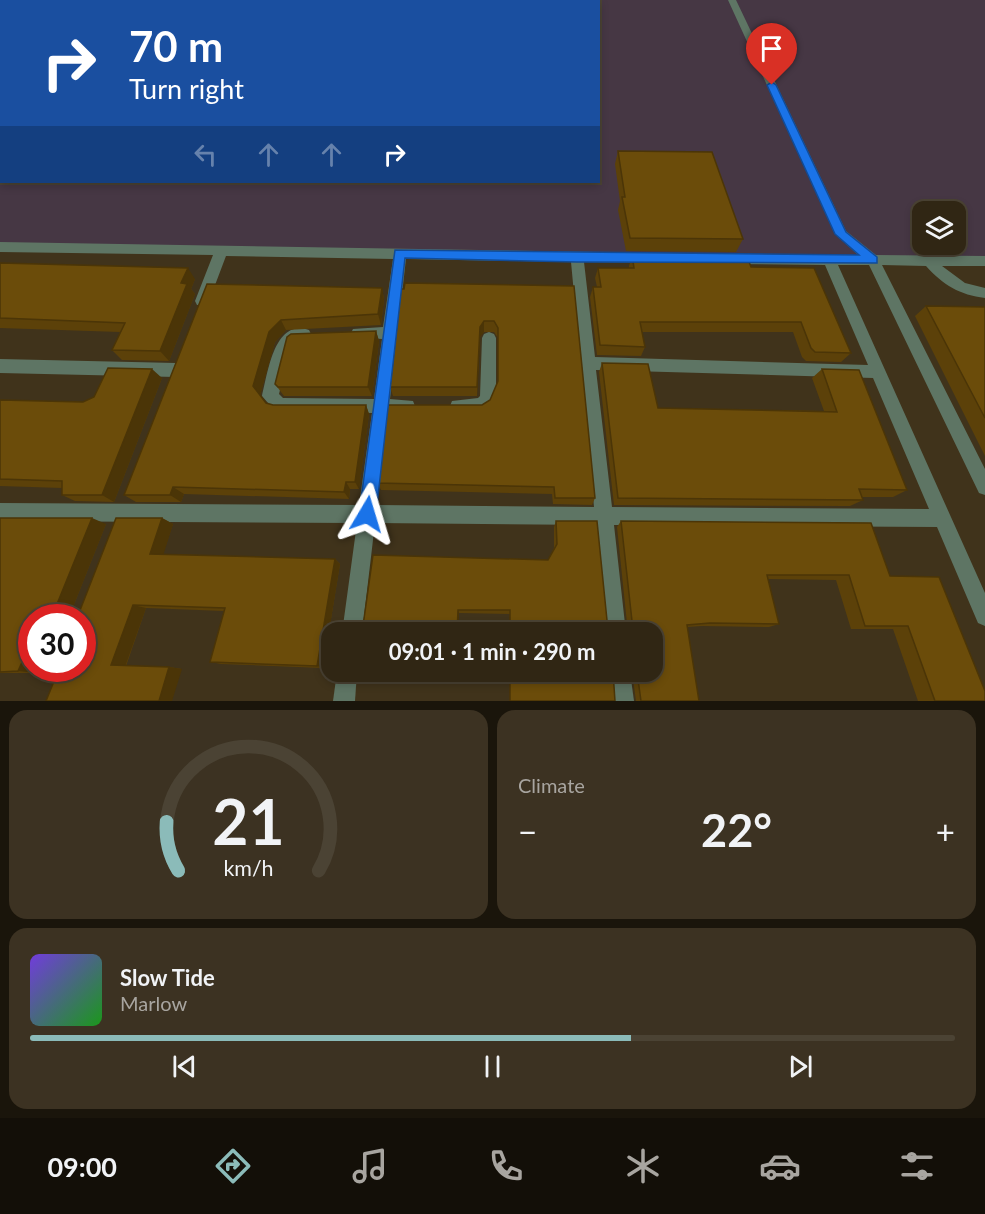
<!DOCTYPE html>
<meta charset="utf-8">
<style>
:root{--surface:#302614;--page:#3c3222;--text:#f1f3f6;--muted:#a8a5a0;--line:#4b4334;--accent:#8bbbb9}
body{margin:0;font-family:Lato,sans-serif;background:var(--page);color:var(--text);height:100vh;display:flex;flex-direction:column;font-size:22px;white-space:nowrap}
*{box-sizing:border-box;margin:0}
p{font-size:20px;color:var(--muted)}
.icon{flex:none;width:33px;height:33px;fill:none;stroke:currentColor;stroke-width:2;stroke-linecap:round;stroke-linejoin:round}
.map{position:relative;height:701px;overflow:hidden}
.sheet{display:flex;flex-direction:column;gap:9px;padding:9px;background:#1a150b;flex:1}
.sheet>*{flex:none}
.guide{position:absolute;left:0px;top:0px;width:600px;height:183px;box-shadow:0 3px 9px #0003,0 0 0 2px var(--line);background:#1a4fa0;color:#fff;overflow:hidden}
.buttons{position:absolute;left:912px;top:201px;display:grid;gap:12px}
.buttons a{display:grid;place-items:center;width:54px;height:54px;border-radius:12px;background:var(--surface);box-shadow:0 3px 9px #0003,0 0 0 2px var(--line);font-size:30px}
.speed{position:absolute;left:18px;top:604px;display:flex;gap:12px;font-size:30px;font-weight:700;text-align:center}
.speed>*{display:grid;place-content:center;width:78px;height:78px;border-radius:50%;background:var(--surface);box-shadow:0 3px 9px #0003,0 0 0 2px var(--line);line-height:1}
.speed .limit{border:9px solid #d22;background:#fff;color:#111}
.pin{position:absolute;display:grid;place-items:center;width:51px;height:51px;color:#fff;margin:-62px -26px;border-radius:50% 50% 50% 0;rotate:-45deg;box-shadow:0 0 6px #0007}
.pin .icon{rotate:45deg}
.me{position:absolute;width:66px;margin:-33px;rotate:7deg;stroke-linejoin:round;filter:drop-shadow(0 0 4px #0008)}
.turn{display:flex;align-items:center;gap:21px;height:126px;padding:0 30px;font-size:27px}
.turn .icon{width:78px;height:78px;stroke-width:2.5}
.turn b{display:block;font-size:42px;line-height:51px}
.lanes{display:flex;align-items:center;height:57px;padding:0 30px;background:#0003;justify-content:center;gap:30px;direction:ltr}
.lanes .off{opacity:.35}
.big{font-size:45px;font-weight:700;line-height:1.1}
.sheet .card{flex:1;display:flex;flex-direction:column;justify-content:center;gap:9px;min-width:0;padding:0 21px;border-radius:18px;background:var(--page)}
.sheet .dial{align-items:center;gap:0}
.dial svg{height:156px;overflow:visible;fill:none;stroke:var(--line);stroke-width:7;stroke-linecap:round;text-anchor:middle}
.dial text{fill:var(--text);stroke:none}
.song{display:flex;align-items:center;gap:18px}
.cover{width:72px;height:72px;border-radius:9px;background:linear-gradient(135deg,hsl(260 70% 55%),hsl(120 70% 35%))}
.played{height:6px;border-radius:3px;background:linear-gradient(90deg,var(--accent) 65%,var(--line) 65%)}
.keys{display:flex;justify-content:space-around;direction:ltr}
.heat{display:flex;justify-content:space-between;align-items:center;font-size:33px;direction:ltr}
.sheet .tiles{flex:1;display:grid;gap:9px;grid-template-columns:1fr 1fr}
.card:last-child{grid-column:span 2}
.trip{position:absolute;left:321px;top:622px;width:342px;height:60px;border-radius:18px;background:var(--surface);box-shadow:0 3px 9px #0003,0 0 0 2px var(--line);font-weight:700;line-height:60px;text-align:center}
.tab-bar{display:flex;height:96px;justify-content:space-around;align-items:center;background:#130f08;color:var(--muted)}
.tab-bar .icon{width:42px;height:42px}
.tab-bar .on{color:var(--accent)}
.tab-bar b{font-size:27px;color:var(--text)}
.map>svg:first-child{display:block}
.industrial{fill:#463744;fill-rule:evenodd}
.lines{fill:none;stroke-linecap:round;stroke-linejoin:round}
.minor{fill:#5e7564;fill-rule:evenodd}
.wall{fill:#5c4109}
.shaded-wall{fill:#4b3507}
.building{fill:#6b4c0a;stroke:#4b3507;stroke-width:1.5}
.route{fill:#1a73e8;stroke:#114b97;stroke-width:1.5}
</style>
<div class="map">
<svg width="985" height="701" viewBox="0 0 985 701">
<rect width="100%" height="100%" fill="#40331b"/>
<path class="industrial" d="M 0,0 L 985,0 L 985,262 L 0,249 ZM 2,2 L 598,2 L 598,182 L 2,182 ZM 922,212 L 956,212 L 956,244 L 922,244 Z"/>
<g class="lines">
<g class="minor">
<polygon points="54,0 62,0 53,2"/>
<polygon points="68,0 77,0 67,2"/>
<polygon points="90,0 98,0 89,2"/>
<path d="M 728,0 L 736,0 L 846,231 L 876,255 L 985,256 L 985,266 L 942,266 L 965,283 L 985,288 L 985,298 C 960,295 943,285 926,266 L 882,265 L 985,469 L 985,495 L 979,493 L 869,265 L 838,265 L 985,593 L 985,626 L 978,623 L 937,527 L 614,525 L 626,633 L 606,633 L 596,525 L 375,523 L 362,633 L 342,633 L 357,523 L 0,521 L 0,503 L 359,505 L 372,413 L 280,412 L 274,410 L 262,396 C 268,373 274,318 309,330 L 311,334 L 309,338 L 297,341 L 291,346 L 279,394 L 283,398 L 374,399 L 382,339 L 353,337 L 351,333 L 353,329 L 383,327 L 393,259 L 226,256 L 209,301 L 207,305 L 197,305 L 195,301 L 213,255 L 0,252 L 0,242 L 652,253 L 659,258 L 652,263 L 584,262 L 595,357 L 868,365 L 825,265 L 730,264 L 723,259 L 730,254 L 858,255 L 835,234 ZM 406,259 L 571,262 L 594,507 L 377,505 L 388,413 L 413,411 L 415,406 L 413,401 L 390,399 ZM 596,370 L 873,378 L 929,509 L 612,507 Z"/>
<polygon points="2,55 2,63 0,63 0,56"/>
<polygon points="0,77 2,77 0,85"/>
<polygon points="0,120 2,120 0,127"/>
<polygon points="489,332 494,334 496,338 496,398 494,403 488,410 482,412 458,413 452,411 450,406 452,401 478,398 480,396 482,338 484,334"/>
<polygon points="0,359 176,363 181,365 184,370 181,375 176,377 0,373"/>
<polygon points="337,672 357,672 355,701 333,701"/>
<polygon points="610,672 630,672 634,701 612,701"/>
</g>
</g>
<g class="wall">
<polygon points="618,151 743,239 736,252 626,251 618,210 620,201 615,164"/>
<polygon points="632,255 751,267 851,353 841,362 806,361 802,357 793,332 642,332 645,347 641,356 597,355 590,297 593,287 597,287 595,278 598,268 629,268 629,266"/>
<polygon points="0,263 195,279 191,289 195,294 169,361 122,360 112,350 120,332 0,328"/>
<polygon points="207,284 382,288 384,299 381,325 286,330 275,342 260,395 266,403 273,405 366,405 369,414 359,489 350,489 349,499 184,494 181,502 136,502 124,495"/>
<polygon points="574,286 595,498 592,505 553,504 552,494 381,490 377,483 490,400 498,382 498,338 494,332 484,332 480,337 477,396 393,396 390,387 401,289"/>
<polygon points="926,306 985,307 985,456 915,316"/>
<polygon points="376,331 379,341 372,396 284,396 275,384"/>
<polygon points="602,363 658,408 824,411 812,378 822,369 907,490 893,497 861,497 863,500 850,506 614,505 599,372"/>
<polygon points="162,378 114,502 75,501 62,495 62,488 0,486 0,400 83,402"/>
<polygon points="0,518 106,524 69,617 69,618 32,618 32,669 37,669 36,673 0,673"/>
<polygon points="162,518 173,524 163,554 335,559 340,564 323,668 221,664 210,662 224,611 146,608 126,666 169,667 182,669 59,669"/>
<polygon points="556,521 608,630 610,633 628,633 617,527 621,521 890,576 985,701 918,701 893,629 851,629 836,580 768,579 779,624 769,627 702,626 687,627 699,701 636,701 632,672 652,672 652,633 510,633 510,614 459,613 362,633 548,560 554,548 554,527"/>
</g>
<g class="shaded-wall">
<polygon points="188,268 195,279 191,289 195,294 169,361 160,351 181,283"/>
<polygon points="382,288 384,299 381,325 378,314"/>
<polygon points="281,320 286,330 275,342 260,395 253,386 269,332"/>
<polygon points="484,321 484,332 480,337 477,396 477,387 480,327"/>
<polygon points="376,331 379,341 372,396 368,387"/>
<polygon points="152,369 162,378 114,502 102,495"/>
<polygon points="366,405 369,414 359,489 355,482"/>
<polygon points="346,482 350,489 349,499 344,492"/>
<polygon points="173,487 184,494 181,502 170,495"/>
<polygon points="92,518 106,524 69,617 69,618 55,617 53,614"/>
<polygon points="162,518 173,524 162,559 150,554"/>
<polygon points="335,559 340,564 323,668 317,666"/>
<polygon points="133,605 146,608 125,667 111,665"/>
<polygon points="458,610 459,613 458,633 457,633"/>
<polygon points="32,640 32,669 37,669 36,673 18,671"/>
<polygon points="169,667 182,669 172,701 159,701"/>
</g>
<g class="building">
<polygon points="302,0 354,0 354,2 301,2"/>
<polygon points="618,151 712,152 743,239 630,238 622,197 625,197"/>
<polygon points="632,255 747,256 751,267 814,268 851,353 815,352 811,348 801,322 640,322 645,347 600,345 593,287 601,287 598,268 634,268"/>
<polygon points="0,263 188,268 181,283 187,284 160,351 112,350 125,323 0,318"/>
<polygon points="405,283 574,286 595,498 555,498 554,487 377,483 387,405 482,405 490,400 498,381 498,328 494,321 484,321 480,327 477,387 390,387 401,289 404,289"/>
<polygon points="207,284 382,288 378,314 281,320 269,332 253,386 266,403 273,405 366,405 355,482 346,482 344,492 173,487 170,495 124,495"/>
<polygon points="926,306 985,307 985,418"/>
<polygon points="376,331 368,387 278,387 275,384 287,337 291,334"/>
<polygon points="602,363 648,364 658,408 837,412 822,369 859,370 907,490 859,489 863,500 618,498"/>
<polygon points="108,368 152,369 102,495 62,495 62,481 0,479 0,400 83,402 94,397"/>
<polygon points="0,518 92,518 53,614 55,617 64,617 64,618 32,618 32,640 18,671 0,672"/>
<polygon points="116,518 162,518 150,554 335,559 317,666 210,662 225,608 133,605 111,665 169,667 159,701 46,701 59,669 82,669 82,618 77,618"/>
<polygon points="556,521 597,521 608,630 610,633 631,633 633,630 621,521 871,523 890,576 939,577 985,691 985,701 935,701 908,626 865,626 849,575 767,575 779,624 710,623 687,625 699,701 641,701 637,672 652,672 652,633 510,633 510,610 458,610 457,633 362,633 373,555 548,560 557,544"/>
<polygon points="510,672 613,672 615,701 510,701"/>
</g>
<polygon class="route" points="772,82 776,85 846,232 877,257 877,263 577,262 405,258 376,514 373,520 367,523 362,520 359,514 395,250 859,255 835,234 767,85"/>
</svg>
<div class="buttons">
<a><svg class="icon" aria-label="layers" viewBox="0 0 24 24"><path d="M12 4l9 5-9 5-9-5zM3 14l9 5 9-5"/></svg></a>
</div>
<div class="speed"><div class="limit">30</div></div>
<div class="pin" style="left:772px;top:85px;background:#d93025"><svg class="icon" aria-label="arrive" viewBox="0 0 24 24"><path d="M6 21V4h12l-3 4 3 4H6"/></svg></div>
<svg class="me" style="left:367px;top:514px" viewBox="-20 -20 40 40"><path d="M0-17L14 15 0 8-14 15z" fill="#1a73e8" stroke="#fff" stroke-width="4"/></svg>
<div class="trip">09:01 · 1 min · 290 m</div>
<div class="guide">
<div class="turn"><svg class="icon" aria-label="right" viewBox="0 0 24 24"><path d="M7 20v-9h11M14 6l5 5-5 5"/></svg><div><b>70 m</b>Turn right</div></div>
<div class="lanes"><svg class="icon off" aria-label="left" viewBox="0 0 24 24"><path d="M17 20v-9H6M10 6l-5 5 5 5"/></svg><svg class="icon off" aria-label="ahead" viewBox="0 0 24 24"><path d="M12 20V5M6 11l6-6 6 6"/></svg><svg class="icon off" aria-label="ahead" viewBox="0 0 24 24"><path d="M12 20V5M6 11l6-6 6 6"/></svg><svg class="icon" aria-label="right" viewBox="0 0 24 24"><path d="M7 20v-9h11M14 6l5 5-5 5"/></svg></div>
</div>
</div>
<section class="sheet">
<div class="tiles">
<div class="card dial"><svg viewBox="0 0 100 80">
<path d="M14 69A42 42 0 1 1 86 69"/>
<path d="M14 69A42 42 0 0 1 8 44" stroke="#8bbbb9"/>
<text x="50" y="56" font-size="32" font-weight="700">21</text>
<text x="50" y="72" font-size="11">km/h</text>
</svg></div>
<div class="card"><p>Climate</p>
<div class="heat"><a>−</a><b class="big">22°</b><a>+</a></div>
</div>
<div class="card">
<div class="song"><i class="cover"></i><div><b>Slow Tide</b><p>Marlow</p></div></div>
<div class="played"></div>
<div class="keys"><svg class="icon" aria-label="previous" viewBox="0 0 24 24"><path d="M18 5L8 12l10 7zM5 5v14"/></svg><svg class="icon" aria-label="pause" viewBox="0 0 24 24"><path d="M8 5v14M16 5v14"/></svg><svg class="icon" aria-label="next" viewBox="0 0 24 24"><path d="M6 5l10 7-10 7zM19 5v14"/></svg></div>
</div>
</div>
</section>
<nav class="tab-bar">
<b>09:00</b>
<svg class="icon on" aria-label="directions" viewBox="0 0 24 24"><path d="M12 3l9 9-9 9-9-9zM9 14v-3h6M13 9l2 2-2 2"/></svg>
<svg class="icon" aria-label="music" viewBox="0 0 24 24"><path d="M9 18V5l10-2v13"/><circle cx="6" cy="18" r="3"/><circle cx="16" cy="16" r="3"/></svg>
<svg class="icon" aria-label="phone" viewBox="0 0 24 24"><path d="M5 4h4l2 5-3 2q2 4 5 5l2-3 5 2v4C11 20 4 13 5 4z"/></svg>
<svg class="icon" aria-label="climate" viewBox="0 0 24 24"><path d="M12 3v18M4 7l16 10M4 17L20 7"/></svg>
<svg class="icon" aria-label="car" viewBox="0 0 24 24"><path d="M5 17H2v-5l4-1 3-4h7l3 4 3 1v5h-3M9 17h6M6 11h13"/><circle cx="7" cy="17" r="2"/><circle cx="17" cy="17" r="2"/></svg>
<svg class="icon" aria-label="filters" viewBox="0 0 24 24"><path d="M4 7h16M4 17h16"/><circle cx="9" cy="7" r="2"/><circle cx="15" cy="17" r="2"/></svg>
</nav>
